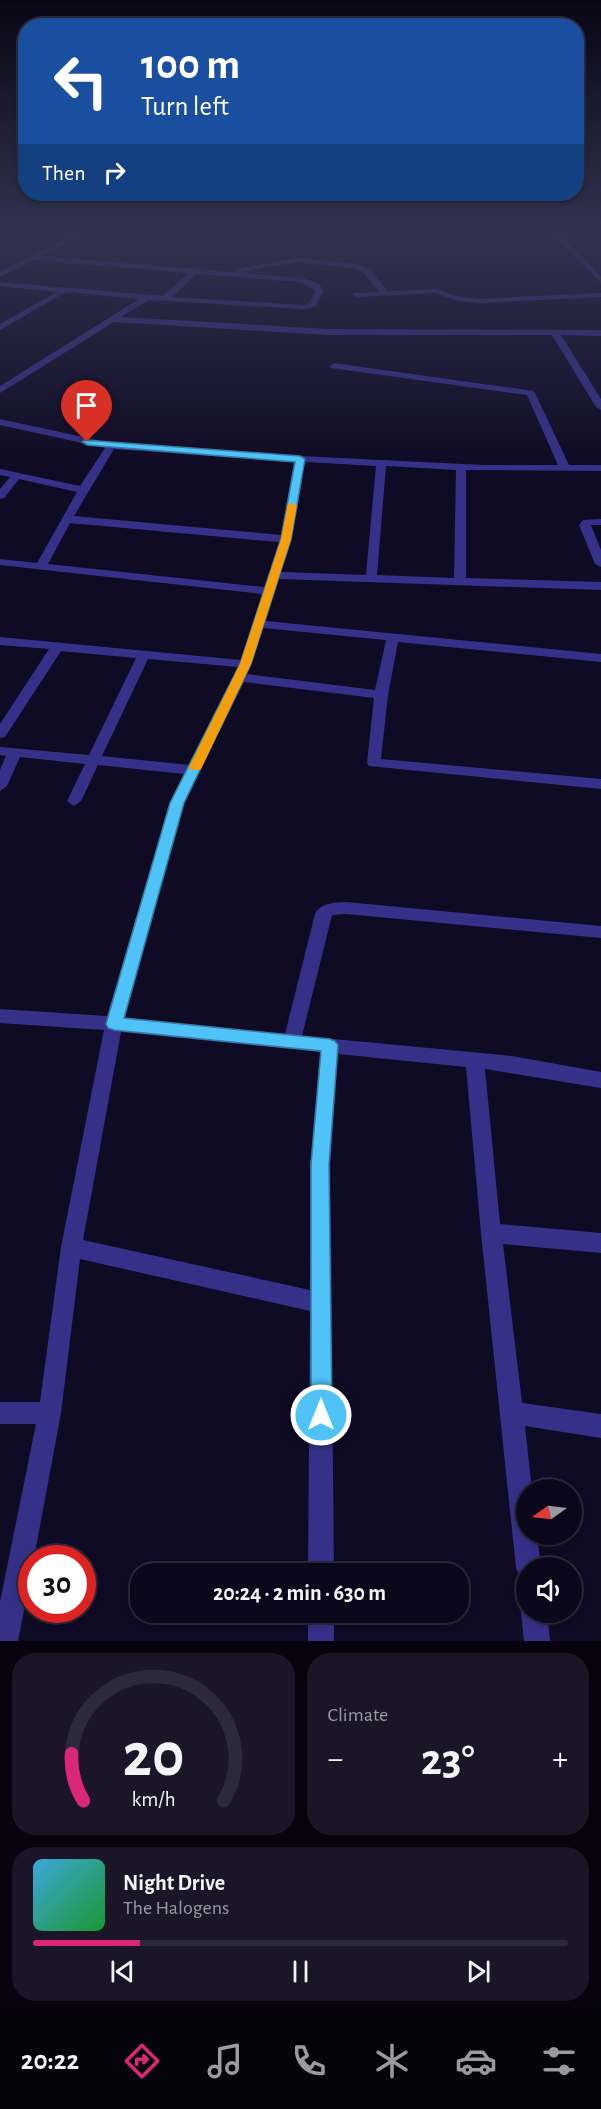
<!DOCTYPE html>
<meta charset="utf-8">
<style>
:root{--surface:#0c081b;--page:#1a1628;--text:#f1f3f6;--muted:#9a9aa3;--line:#2c293a;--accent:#db2777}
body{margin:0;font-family:"Alegreya Sans",sans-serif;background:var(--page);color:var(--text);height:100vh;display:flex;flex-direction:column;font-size:22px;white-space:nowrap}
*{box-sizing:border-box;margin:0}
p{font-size:20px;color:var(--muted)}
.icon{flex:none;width:33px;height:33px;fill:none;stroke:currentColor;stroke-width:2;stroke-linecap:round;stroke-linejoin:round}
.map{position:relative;height:1641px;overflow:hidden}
.panel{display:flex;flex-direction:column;gap:12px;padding:12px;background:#07040f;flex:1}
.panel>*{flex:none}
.top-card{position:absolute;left:18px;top:18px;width:566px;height:183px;border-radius:24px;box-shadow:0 3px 9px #0003,0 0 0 2px var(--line);background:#1a4fa0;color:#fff;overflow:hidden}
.needle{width:39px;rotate:256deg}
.fabs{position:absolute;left:516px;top:1479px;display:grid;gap:12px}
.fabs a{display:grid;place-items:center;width:66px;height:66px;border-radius:50%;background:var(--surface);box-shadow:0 3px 9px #0003,0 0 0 2px var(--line);font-size:30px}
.speed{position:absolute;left:18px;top:1545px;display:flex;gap:12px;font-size:30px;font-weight:700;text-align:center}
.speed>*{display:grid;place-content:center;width:78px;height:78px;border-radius:50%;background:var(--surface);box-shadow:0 3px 9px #0003,0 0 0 2px var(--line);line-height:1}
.speed .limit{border:9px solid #d22;background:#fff;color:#111}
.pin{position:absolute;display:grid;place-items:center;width:51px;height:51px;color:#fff;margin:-62px -26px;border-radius:50% 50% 50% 0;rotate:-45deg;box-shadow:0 0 6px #0007}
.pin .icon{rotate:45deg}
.me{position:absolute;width:66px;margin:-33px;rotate:0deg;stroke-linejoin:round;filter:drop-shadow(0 0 4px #0008)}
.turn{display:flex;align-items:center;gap:21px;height:126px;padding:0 24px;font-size:27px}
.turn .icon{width:78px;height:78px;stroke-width:2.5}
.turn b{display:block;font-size:42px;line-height:51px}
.then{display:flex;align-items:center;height:57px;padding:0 24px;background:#0003;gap:12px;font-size:22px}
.big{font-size:45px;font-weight:700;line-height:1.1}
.panel .widget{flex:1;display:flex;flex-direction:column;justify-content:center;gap:9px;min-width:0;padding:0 21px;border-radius:24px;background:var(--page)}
.panel .dial{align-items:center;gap:0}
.dial svg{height:156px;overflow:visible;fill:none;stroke:var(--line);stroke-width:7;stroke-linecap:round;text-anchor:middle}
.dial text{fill:var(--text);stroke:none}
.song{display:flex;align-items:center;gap:18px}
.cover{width:72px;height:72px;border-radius:9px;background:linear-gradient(135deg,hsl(200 70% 55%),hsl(130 70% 35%))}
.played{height:6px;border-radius:3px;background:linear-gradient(90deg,var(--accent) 20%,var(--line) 20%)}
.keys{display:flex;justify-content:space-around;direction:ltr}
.heat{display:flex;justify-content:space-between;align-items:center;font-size:33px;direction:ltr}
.panel .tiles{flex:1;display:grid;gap:12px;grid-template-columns:1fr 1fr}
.widget:last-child{grid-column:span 2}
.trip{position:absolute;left:130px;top:1563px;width:339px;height:60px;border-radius:24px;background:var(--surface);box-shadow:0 3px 9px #0003,0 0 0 2px var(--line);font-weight:700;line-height:60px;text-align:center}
.tab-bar{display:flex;height:96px;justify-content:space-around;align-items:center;background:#05030b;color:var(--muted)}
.tab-bar .icon{width:42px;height:42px}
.tab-bar .active{color:var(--accent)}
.tab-bar b{font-size:27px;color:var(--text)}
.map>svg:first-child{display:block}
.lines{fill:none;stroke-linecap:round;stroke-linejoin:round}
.minor{fill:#353189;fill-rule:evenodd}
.route{fill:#4fc3f7;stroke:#337fa1;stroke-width:1.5}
.slow{fill:#f59e0b}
</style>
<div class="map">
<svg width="601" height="1641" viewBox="0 0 601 1641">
<rect width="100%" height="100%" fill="#100b24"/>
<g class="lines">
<g class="minor">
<polygon points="0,233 7,233 0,236"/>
<path d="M 76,233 L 85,233 L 41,256 L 303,278 L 319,284 L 324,291 L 315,307 L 304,309 L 149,300 L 121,317 L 328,329 L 601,330 L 601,336 L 561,335 L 601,399 L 601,410 L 596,407 L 552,335 L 328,335 L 114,322 L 0,393 L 0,386 L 139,299 L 66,292 L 0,330 L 0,324 L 57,292 L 0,286 L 0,282 L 163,296 L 188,273 L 34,260 L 0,277 L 0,272 ZM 196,274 L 301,282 L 316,291 L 309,303 L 304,305 L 172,297 Z"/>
<polygon points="551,233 559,233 601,277 601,283"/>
<polygon points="297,258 357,264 370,269 387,291 436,289 459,297 480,299 601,293 601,297 480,303 458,301 435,293 357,297 353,295 354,293 379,292 364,273 353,268 297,262 238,272 234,270"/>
<path d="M 334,363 L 534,391 L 569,465 L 601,465 L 601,471 L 466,470 L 466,578 L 601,582 L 601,590 L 279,579 L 266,621 L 601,654 L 601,662 L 398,642 L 388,695 L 381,759 L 601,779 L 601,789 L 369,766 L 367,763 L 374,698 L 244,682 L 184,803 L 125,1018 L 285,1034 L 315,914 C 322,902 333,903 346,902 L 601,926 L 601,938 L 346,914 L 332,915 L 302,1036 L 512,1056 L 601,1072 L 601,1088 L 485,1069 L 500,1224 L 601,1233 L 601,1253 L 503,1244 L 522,1403 L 601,1414 L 601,1438 L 525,1426 L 532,1490 L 526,1490 L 526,1534 L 537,1534 L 541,1568 L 526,1568 L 526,1579 L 520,1577 L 516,1568 L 481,1233 L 466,1067 L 338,1054 L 330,1165 L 334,1574 L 308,1574 L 310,1311 L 80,1259 L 61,1413 L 34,1558 L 32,1558 L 32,1570 L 18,1641 L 0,1641 L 0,1602 L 36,1424 L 0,1424 L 0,1402 L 40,1402 L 61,1247 L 104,1030 L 0,1023 L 0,1009 L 107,1016 L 170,803 L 184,774 L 98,765 L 81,801 L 74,806 L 67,801 L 85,764 L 20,757 L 7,786 L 0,791 L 0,770 L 6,756 L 0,755 L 0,747 L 89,755 L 136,658 L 61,651 L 5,737 L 0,738 L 0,724 L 49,649 L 0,645 L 0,637 L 241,660 L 262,594 L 0,565 L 0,559 L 37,563 L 77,492 L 19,479 L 4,498 L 0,499 L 0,489 L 10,477 L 0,475 L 0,469 L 80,486 L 105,448 L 0,425 L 0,419 L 111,443 L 300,456 L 483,465 L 558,465 L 527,395 L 331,368 L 330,366 ZM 114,449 L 294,462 L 281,535 L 74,516 ZM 305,462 L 376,466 L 366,575 L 281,572 L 292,539 ZM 386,466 L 456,470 L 454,578 L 377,575 ZM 70,523 L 279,542 L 264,587 L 48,564 ZM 263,628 L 386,640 L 375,690 L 247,674 ZM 148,659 L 238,667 L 189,765 L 102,756 ZM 121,1032 L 320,1052 L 310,1165 L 310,1290 L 83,1240 Z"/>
<polygon points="601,519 601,525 591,525 601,550 601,567 595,564 579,525 583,520"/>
<polygon points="526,1602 526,1612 547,1612 550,1641 524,1641 521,1612"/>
<rect x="308" y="1612" width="26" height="29"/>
</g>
</g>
<linearGradient id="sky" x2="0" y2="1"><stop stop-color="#090614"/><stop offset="0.5" stop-color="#313450"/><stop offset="1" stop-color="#313450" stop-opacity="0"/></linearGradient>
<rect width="601" height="463" fill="url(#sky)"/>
<polygon class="route" points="84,440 300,456 305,459 291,539 251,664 184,803 124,1018 330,1039 335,1041 338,1045 329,1165 332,1415 329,1423 321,1426 314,1423 311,1415 311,1165 321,1051 114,1030 108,1028 106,1024 170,803 240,664 281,539 295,462 87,445 82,442"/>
<polygon class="slow" points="288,503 297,505 291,539 251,664 202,767 200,770 191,770 189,767 240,664 281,539"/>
</svg>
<div class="fabs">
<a><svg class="needle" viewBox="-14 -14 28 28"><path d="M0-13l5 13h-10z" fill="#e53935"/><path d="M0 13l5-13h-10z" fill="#9a9aa3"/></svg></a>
<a><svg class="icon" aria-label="sound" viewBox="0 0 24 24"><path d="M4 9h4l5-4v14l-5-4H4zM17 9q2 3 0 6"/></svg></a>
</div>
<div class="speed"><div class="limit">30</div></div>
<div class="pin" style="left:87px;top:442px;background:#d93025"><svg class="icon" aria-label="arrive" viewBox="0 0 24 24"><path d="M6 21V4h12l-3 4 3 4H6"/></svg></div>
<svg class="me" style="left:321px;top:1415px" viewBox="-20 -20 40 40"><circle r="17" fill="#4fc3f7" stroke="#fff" stroke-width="3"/><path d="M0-11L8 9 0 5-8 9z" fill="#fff"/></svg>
<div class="trip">20:24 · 2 min · 630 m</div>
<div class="top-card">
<div class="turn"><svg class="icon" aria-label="left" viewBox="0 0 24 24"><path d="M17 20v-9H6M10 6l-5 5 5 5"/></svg><div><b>100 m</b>Turn left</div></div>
<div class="then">Then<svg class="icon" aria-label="right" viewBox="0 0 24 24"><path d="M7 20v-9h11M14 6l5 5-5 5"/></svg></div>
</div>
</div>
<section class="panel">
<div class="tiles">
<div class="widget dial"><svg viewBox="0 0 100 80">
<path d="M14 69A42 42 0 1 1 86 69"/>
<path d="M14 69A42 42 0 0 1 8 45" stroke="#db2777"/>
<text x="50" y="56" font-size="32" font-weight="700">20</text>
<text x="50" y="72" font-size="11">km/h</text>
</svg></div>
<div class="widget"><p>Climate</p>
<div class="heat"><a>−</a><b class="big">23°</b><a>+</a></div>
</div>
<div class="widget">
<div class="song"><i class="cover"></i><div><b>Night Drive</b><p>The Halogens</p></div></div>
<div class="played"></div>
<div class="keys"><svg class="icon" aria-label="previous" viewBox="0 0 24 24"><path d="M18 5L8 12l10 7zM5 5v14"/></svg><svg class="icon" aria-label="pause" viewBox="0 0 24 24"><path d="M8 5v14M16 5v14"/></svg><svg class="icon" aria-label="next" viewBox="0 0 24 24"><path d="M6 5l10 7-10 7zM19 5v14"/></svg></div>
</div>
</div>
</section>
<nav class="tab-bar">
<b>20:22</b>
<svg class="icon active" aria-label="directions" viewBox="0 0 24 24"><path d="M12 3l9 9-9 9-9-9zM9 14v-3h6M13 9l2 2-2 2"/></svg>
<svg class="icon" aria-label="music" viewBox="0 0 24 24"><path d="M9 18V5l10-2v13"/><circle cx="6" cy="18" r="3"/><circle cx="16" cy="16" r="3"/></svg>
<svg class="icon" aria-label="phone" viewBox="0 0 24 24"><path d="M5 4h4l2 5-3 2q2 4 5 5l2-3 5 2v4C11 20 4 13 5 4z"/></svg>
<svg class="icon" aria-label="climate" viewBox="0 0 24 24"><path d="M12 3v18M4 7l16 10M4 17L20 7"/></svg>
<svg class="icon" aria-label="car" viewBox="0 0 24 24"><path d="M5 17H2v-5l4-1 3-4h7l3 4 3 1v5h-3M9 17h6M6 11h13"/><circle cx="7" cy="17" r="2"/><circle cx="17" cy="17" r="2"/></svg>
<svg class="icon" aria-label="filters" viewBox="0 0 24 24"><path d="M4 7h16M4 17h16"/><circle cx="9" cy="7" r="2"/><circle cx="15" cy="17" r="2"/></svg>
</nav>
